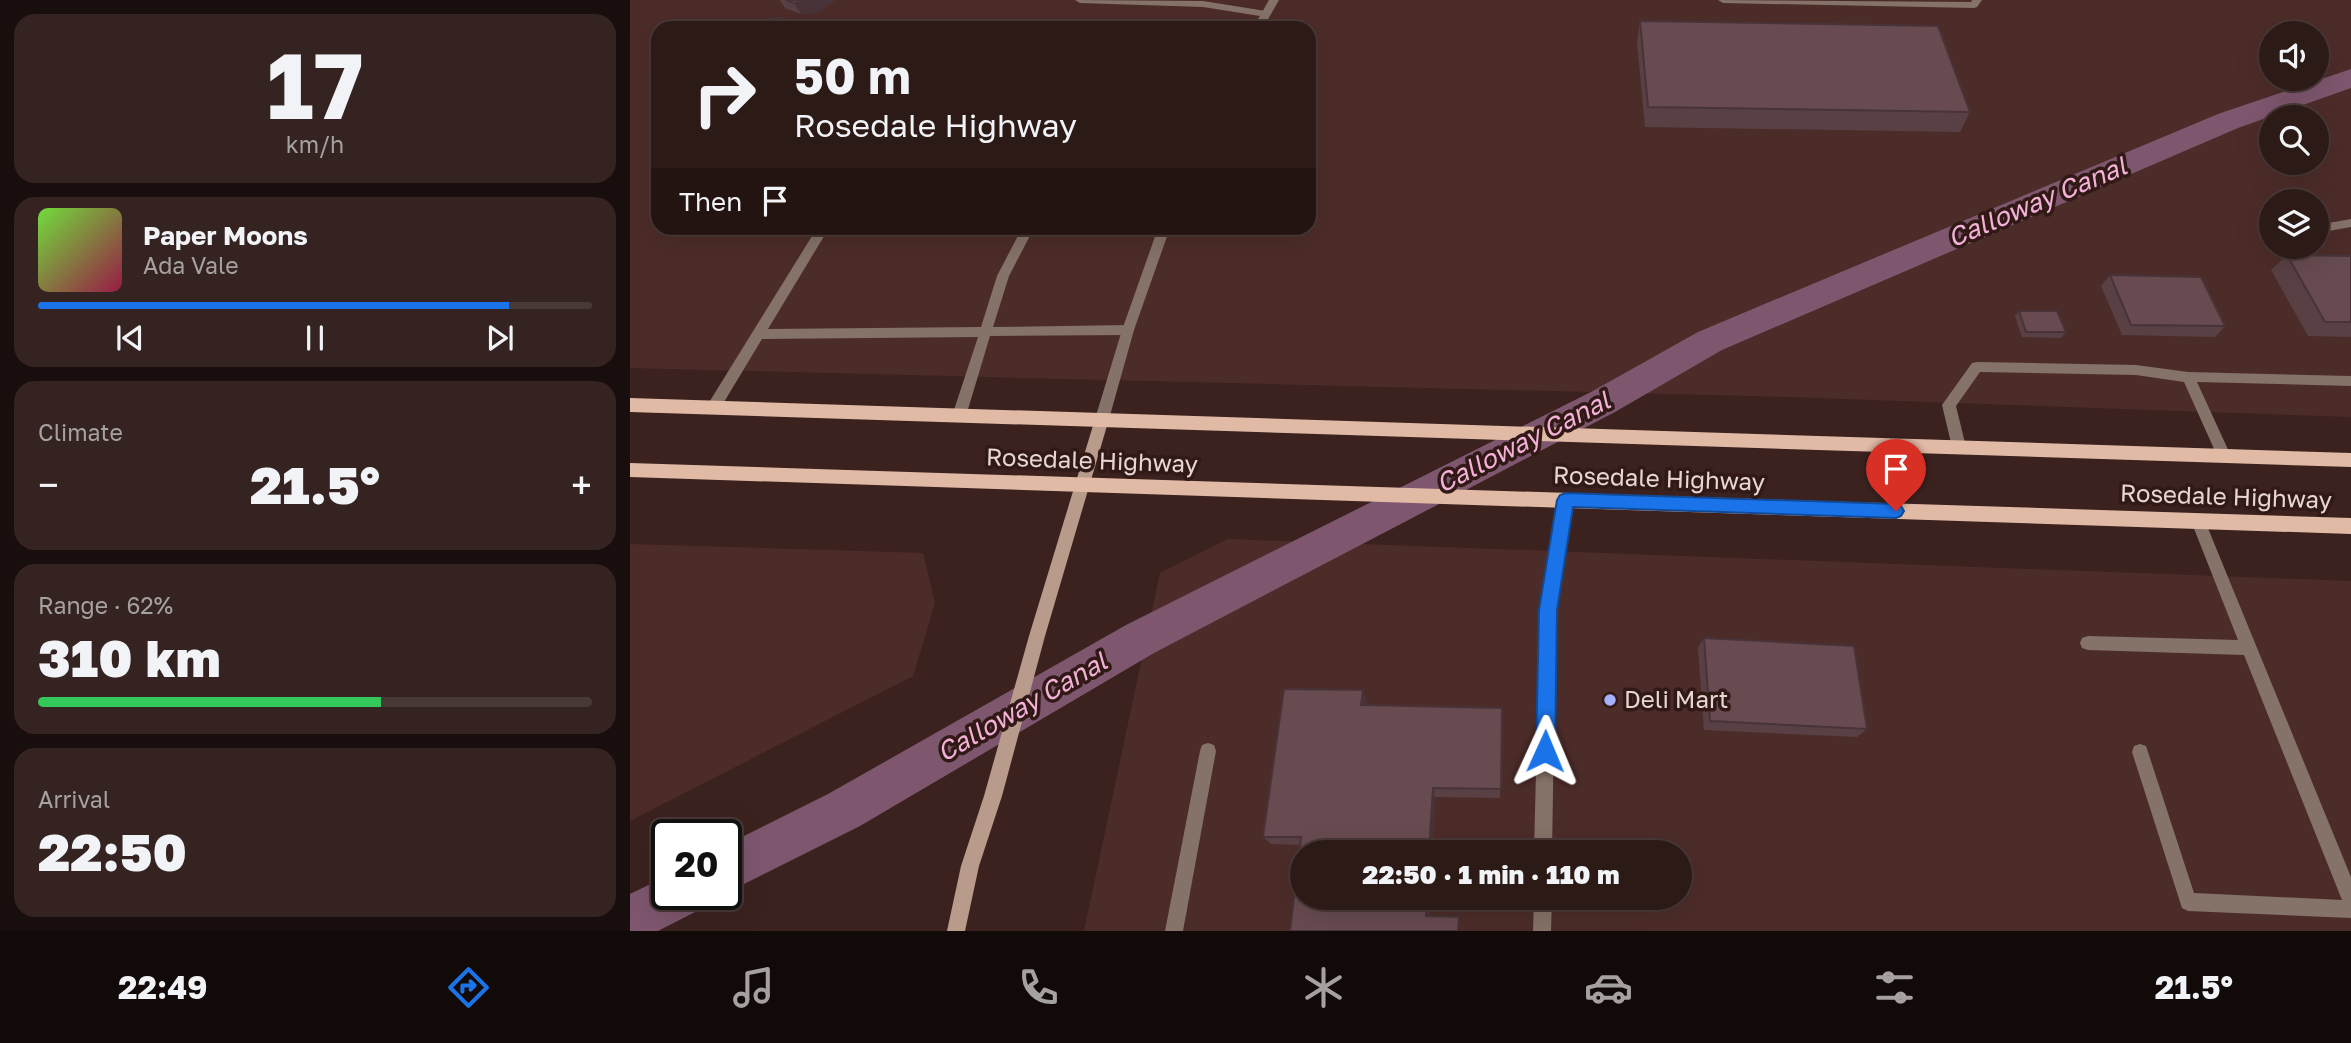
<!DOCTYPE html>
<meta charset="utf-8">
<style>
:root{--surface:#2c1a17;--page:#342320;--text:#f1f3f6;--muted:#a6a1a1;--line:#483836;--accent:#1a73e8}
body{margin:0;font-family:"Golos Text",sans-serif;background:var(--page);color:var(--text);height:100vh;display:flex;flex-direction:column;font-size:26px;white-space:nowrap}
*{box-sizing:border-box;margin:0}
p{font-size:23px;color:var(--muted)}
.icon{flex:none;width:38px;height:38px;fill:none;stroke:currentColor;stroke-width:2;stroke-linecap:round;stroke-linejoin:round}
.map{position:relative;flex:1;overflow:hidden}
.sheet{display:flex;flex-direction:column;gap:14px;padding:14px;background:#180e0d;width:630px}
.sheet>*{flex:none}
.banner{position:absolute;left:21px;top:21px;width:665px;height:214px;border-radius:21px;box-shadow:0 7px 28px #0002,0 0 0 2px var(--line);background:#2c1a17;color:var(--text);overflow:hidden}
.buttons{position:absolute;left:1629px;top:21px;display:grid;gap:14px}
.buttons a{display:grid;place-items:center;width:70px;height:70px;border-radius:50%;background:var(--surface);box-shadow:0 7px 28px #0002,0 0 0 2px var(--line);font-size:35px}
.speed{position:absolute;left:21px;top:819px;display:flex;gap:14px;font-size:35px;font-weight:700;text-align:center}
.speed>*{display:grid;place-content:center;width:91px;height:91px;border-radius:50%;background:var(--surface);box-shadow:0 7px 28px #0002,0 0 0 2px var(--line);line-height:1}
.speed .limit{border:4px solid #111;border-radius:10px;background:#fff;color:#111}
.pin{position:absolute;display:grid;place-items:center;width:60px;height:60px;color:#fff;margin:-72px -30px;border-radius:50% 50% 50% 0;rotate:-45deg;box-shadow:0 0 7px #0007}
.pin .icon{rotate:45deg}
.me{position:absolute;width:77px;margin:-38px;rotate:1deg;stroke-linejoin:round;filter:drop-shadow(0 0 5px #0008)}
.turn{display:flex;align-items:center;gap:24px;height:147px;padding:0 28px;font-size:32px}
.turn .icon{width:91px;height:91px;stroke-width:2.5}
.turn b{display:block;font-size:49px;line-height:60px}
.then{display:flex;align-items:center;height:66px;padding:0 28px;background:#0003;gap:14px;font-size:26px}
.big{font-size:52px;font-weight:800;line-height:1.1}
.sheet .widget{flex:1;display:flex;flex-direction:column;justify-content:center;gap:10px;min-width:0;padding:0 24px;border-radius:21px;background:var(--page)}
.sheet .dial{align-items:center;gap:0}
.dial b{font-size:91px;line-height:1}
.song{display:flex;align-items:center;gap:21px}
.cover{width:84px;height:84px;border-radius:10px;background:linear-gradient(135deg,hsl(100 70% 55%),hsl(340 70% 35%))}
.played{height:7px;border-radius:4px;background:linear-gradient(90deg,var(--accent) 85%,var(--line) 85%)}
.keys{display:flex;justify-content:space-around;direction:ltr}
.heat{display:flex;justify-content:space-between;align-items:center;font-size:38px;direction:ltr}
.charge{height:10px;border-radius:5px;background:linear-gradient(90deg,#34c759 62%,var(--line) 0)}
.trip{position:absolute;left:660px;top:840px;width:402px;height:70px;border-radius:35px;background:var(--surface);box-shadow:0 7px 28px #0002,0 0 0 2px var(--line);font-weight:800;line-height:70px;text-align:center}
.menu{display:flex;height:112px;justify-content:space-around;align-items:center;background:#120a09;color:var(--muted)}
.menu .icon{width:49px;height:49px}
.menu .selected{color:var(--accent)}
.menu b{font-size:32px;color:var(--text)}
main{display:flex;flex:1;min-height:0}
.map>svg:first-child{display:block}
.built{fill:#4c2c29;fill-rule:evenodd}
.lines{fill:none;stroke-linecap:round;stroke-linejoin:round}
.canal{fill:#7e576e;fill-rule:evenodd}
.lane{fill:#857268;fill-rule:evenodd}
.street{fill:#857268;fill-rule:evenodd}
.secondary{fill:#b99b8b;fill-rule:evenodd}
.primary{fill:#e1baa6;fill-rule:evenodd}
.wall{fill:#594045}
.shaded-wall{fill:#483438}
.building{fill:#674b50;stroke:#483438;stroke-width:2}
.route{fill:#1a73e8;stroke:#114b97;stroke-width:2}
.poi-dot{fill:#a5b1fc;stroke:#311916;stroke-width:2.5}
.labels{text-anchor:middle;stroke-width:7;stroke-linejoin:round;paint-order:stroke}
.street-label{font-size:24px;fill:#e8d6d4;stroke:#311916}
.poi-label{font-size:24px;fill:#e8d6d4;stroke:#311916;text-anchor:start}
.water-label{font-size:26px;font-style:italic;fill:#f3b1d8;stroke:#311916}
</style>
<main>
<section class="sheet">
<div class="widget dial"><b>17</b><p>km/h</p></div>
<div class="widget">
<div class="song"><i class="cover"></i><div><b>Paper Moons</b><p>Ada Vale</p></div></div>
<div class="played"></div>
<div class="keys"><svg class="icon" aria-label="previous" viewBox="0 0 24 24"><path d="M18 5L8 12l10 7zM5 5v14"/></svg><svg class="icon" aria-label="pause" viewBox="0 0 24 24"><path d="M8 5v14M16 5v14"/></svg><svg class="icon" aria-label="next" viewBox="0 0 24 24"><path d="M6 5l10 7-10 7zM19 5v14"/></svg></div>
</div>
<div class="widget"><p>Climate</p>
<div class="heat"><a>−</a><b class="big">21.5°</b><a>+</a></div>
</div>
<div class="widget"><p>Range · 62%</p><b class="big">310 km</b><div class="charge"></div></div>
<div class="widget"><p>Arrival</p><b class="big">22:50</b></div>
</section>
<div class="map">
<svg width="1721" height="931" viewBox="0 0 1721 931">
<rect width="100%" height="100%" fill="#3b221f"/>
<g class="built">
<path d="M 0,0 L 1721,0 L 1721,417 L 1159,397 L 0,368 ZM 28,28 L 679,28 L 679,228 L 28,228 ZM 1642,33 L 1687,33 L 1687,79 L 1642,79 ZM 1642,117 L 1687,117 L 1687,163 L 1642,163 ZM 1642,201 L 1687,201 L 1687,247 L 1642,247 Z"/>
<path d="M 598,539 L 1721,581 L 1721,931 L 454,931 L 530,573 ZM 672,852 L 1050,852 L 1050,898 L 672,898 Z"/>
<polygon points="0,544 293,553 305,603 283,676 0,821"/>
</g>
<g class="lines">
<g class="canal">
<polygon points="1721,69 1721,88 1608,128 1092,350 985,412 524,653 230,826 96,893 96,845 198,794 496,625 961,392 1068,332 1588,114"/>
<polygon points="37,876 37,894 73,894 67,911 28,931 0,931 0,894"/>
</g>
<g class="lane">
<polygon points="445,0 573,1 636,11 641,14 636,17 573,7 450,3"/>
<polygon points="1088,0 1341,2 1342,0 1352,0 1347,7 1344,8 1093,3"/>
<polygon points="1721,219 1721,227 1687,233 1687,225"/>
<polygon points="187,228 199,228 138,329 351,327 367,276 392,228 404,228 379,276 363,327 498,325 504,330 498,335 360,336 336,416 334,420 324,420 322,416 348,337 132,339 88,412 78,412 76,408 78,404"/>
<polygon points="1347,362 1506,365 1558,372 1721,376 1721,386 1567,382 1601,456 1599,460 1589,460 1554,382 1506,375 1350,372 1326,406 1336,447 1334,451 1324,451 1322,447 1312,405 1342,363"/>
<polygon points="936,494 941,496 943,500 926,610 922,852 904,852 910,610 929,500 931,496"/>
<polygon points="1568,515 1573,516 1575,521 1721,877 1721,918 1558,911 1552,908 1502,752 1504,746 1510,744 1516,746 1518,752 1564,893 1712,900 1614,655 1458,650 1452,648 1450,643 1452,638 1458,636 1608,640 1561,521 1563,516"/>
<polygon points="578,743 584,745 586,751 553,931 535,931 570,751 572,745"/>
<polygon points="904,898 922,898 921,931 903,931"/>
</g>
<g class="street">
<polygon points="639,0 649,0 633,28 623,28"/>
<polygon points="528,228 540,228 504,330 479,419 477,423 467,423 465,419 492,330"/>
</g>
<polygon class="secondary" points="472,413 477,415 479,419 415,636 372,796 349,866 335,931 317,931 331,866 354,796 399,636 465,419 467,415"/>
<g class="primary">
<polygon points="0,398 1721,453 1721,467 0,412"/>
<polygon points="0,463 1721,518 1721,534 0,477"/>
</g>
</g>
<g class="wall">
<polygon points="150,0 205,0 200,5 186,12 171,14 155,8"/>
<polygon points="1010,21 1340,112 1330,132 1015,127 1007,42"/>
<polygon points="1657,255 1721,256 1721,337 1678,336 1641,270"/>
<polygon points="1480,275 1595,326 1585,337 1492,335 1471,286"/>
<polygon points="1389,311 1436,332 1431,338 1392,337 1385,316"/>
<polygon points="1074,638 1237,729 1227,737 1074,730 1068,648"/>
<polygon points="737,702 737,706 872,708 870,798 805,797 802,852 672,852 672,898 800,898 799,916 830,922 660,931 670,845 641,844 633,837"/>
</g>
<g class="shaded-wall">
<polygon points="180,0 205,0 200,5 186,12 171,14 164,3"/>
<polygon points="733,690 737,702 735,717 731,705"/>
<polygon points="803,788 805,797 802,852 799,852"/>
<polygon points="797,898 800,898 798,921 796,916"/>
</g>
<g class="building">
<polygon points="156,0 180,0 164,3"/>
<polygon points="154,18 165,23 166,28 121,28 125,24 139,19"/>
<polygon points="1010,21 1308,26 1340,112 1018,107"/>
<polygon points="1657,255 1721,256 1721,322 1695,322"/>
<polygon points="1480,275 1571,277 1595,326 1501,325"/>
<polygon points="1389,311 1427,311 1436,332 1396,332"/>
<polygon points="1074,638 1224,646 1237,729 1080,721"/>
<polygon points="654,689 733,690 731,705 872,708 871,789 803,788 799,852 672,852 672,898 797,898 796,916 829,917 828,931 660,931 671,837 633,837"/>
</g>
<polygon class="route" points="936,493 1266,504 1271,506 1274,511 1271,516 1266,518 943,507 927,610 925,751 922,758 915,761 908,758 906,751 909,610 927,500 930,495"/>
<circle class="poi-dot" cx="980" cy="700" r="7"/>
<g class="labels">
<g class="street-label">
<text transform="translate(462 461) rotate(2)" y="8">Rosedale Highway</text>
<text transform="translate(1029 479) rotate(2)" y="8">Rosedale Highway</text>
<text transform="translate(1596 497) rotate(2)" y="8">Rosedale Highway</text>
</g>
<g class="poi-label">
<text x="994" y="708">Deli Mart</text>
</g>
<g class="water-label">
<text transform="translate(1407 202) rotate(-23)" y="9">Calloway Canal</text>
<text transform="translate(893 442) rotate(-27)" y="9">Calloway Canal</text>
<text transform="translate(392 707) rotate(-30)" y="9">Calloway Canal</text>
</g>
</g>
</svg>
<div class="buttons">
<a><svg class="icon" aria-label="sound" viewBox="0 0 24 24"><path d="M4 9h4l5-4v14l-5-4H4zM17 9q2 3 0 6"/></svg></a>
<a><svg class="icon" aria-label="search" viewBox="0 0 24 24"><circle cx="10" cy="10" r="6"/><path d="M15 15l6 6"/></svg></a>
<a><svg class="icon" aria-label="layers" viewBox="0 0 24 24"><path d="M12 4l9 5-9 5-9-5zM3 14l9 5 9-5"/></svg></a>
</div>
<div class="speed"><div class="limit">20</div></div>
<div class="pin" style="left:1266px;top:511px;background:#d93025"><svg class="icon" aria-label="arrive" viewBox="0 0 24 24"><path d="M6 21V4h12l-3 4 3 4H6"/></svg></div>
<svg class="me" style="left:915px;top:751px" viewBox="-20 -20 40 40"><path d="M0-17L14 15 0 8-14 15z" fill="#1a73e8" stroke="#fff" stroke-width="4"/></svg>
<div class="trip">22:50 · 1 min · 110 m</div>
<div class="banner">
<div class="turn"><svg class="icon" aria-label="right" viewBox="0 0 24 24"><path d="M7 20v-9h11M14 6l5 5-5 5"/></svg><div><b>50 m</b>Rosedale Highway</div></div>
<div class="then">Then<svg class="icon" aria-label="arrive" viewBox="0 0 24 24"><path d="M6 21V4h12l-3 4 3 4H6"/></svg></div>
</div>
</div>
</main>
<nav class="menu">
<b>22:49</b>
<svg class="icon selected" aria-label="directions" viewBox="0 0 24 24"><path d="M12 3l9 9-9 9-9-9zM9 14v-3h6M13 9l2 2-2 2"/></svg>
<svg class="icon" aria-label="music" viewBox="0 0 24 24"><path d="M9 18V5l10-2v13"/><circle cx="6" cy="18" r="3"/><circle cx="16" cy="16" r="3"/></svg>
<svg class="icon" aria-label="phone" viewBox="0 0 24 24"><path d="M5 4h4l2 5-3 2q2 4 5 5l2-3 5 2v4C11 20 4 13 5 4z"/></svg>
<svg class="icon" aria-label="climate" viewBox="0 0 24 24"><path d="M12 3v18M4 7l16 10M4 17L20 7"/></svg>
<svg class="icon" aria-label="car" viewBox="0 0 24 24"><path d="M5 17H2v-5l4-1 3-4h7l3 4 3 1v5h-3M9 17h6M6 11h13"/><circle cx="7" cy="17" r="2"/><circle cx="17" cy="17" r="2"/></svg>
<svg class="icon" aria-label="filters" viewBox="0 0 24 24"><path d="M4 7h16M4 17h16"/><circle cx="9" cy="7" r="2"/><circle cx="15" cy="17" r="2"/></svg>
<b>21.5°</b>
</nav>
